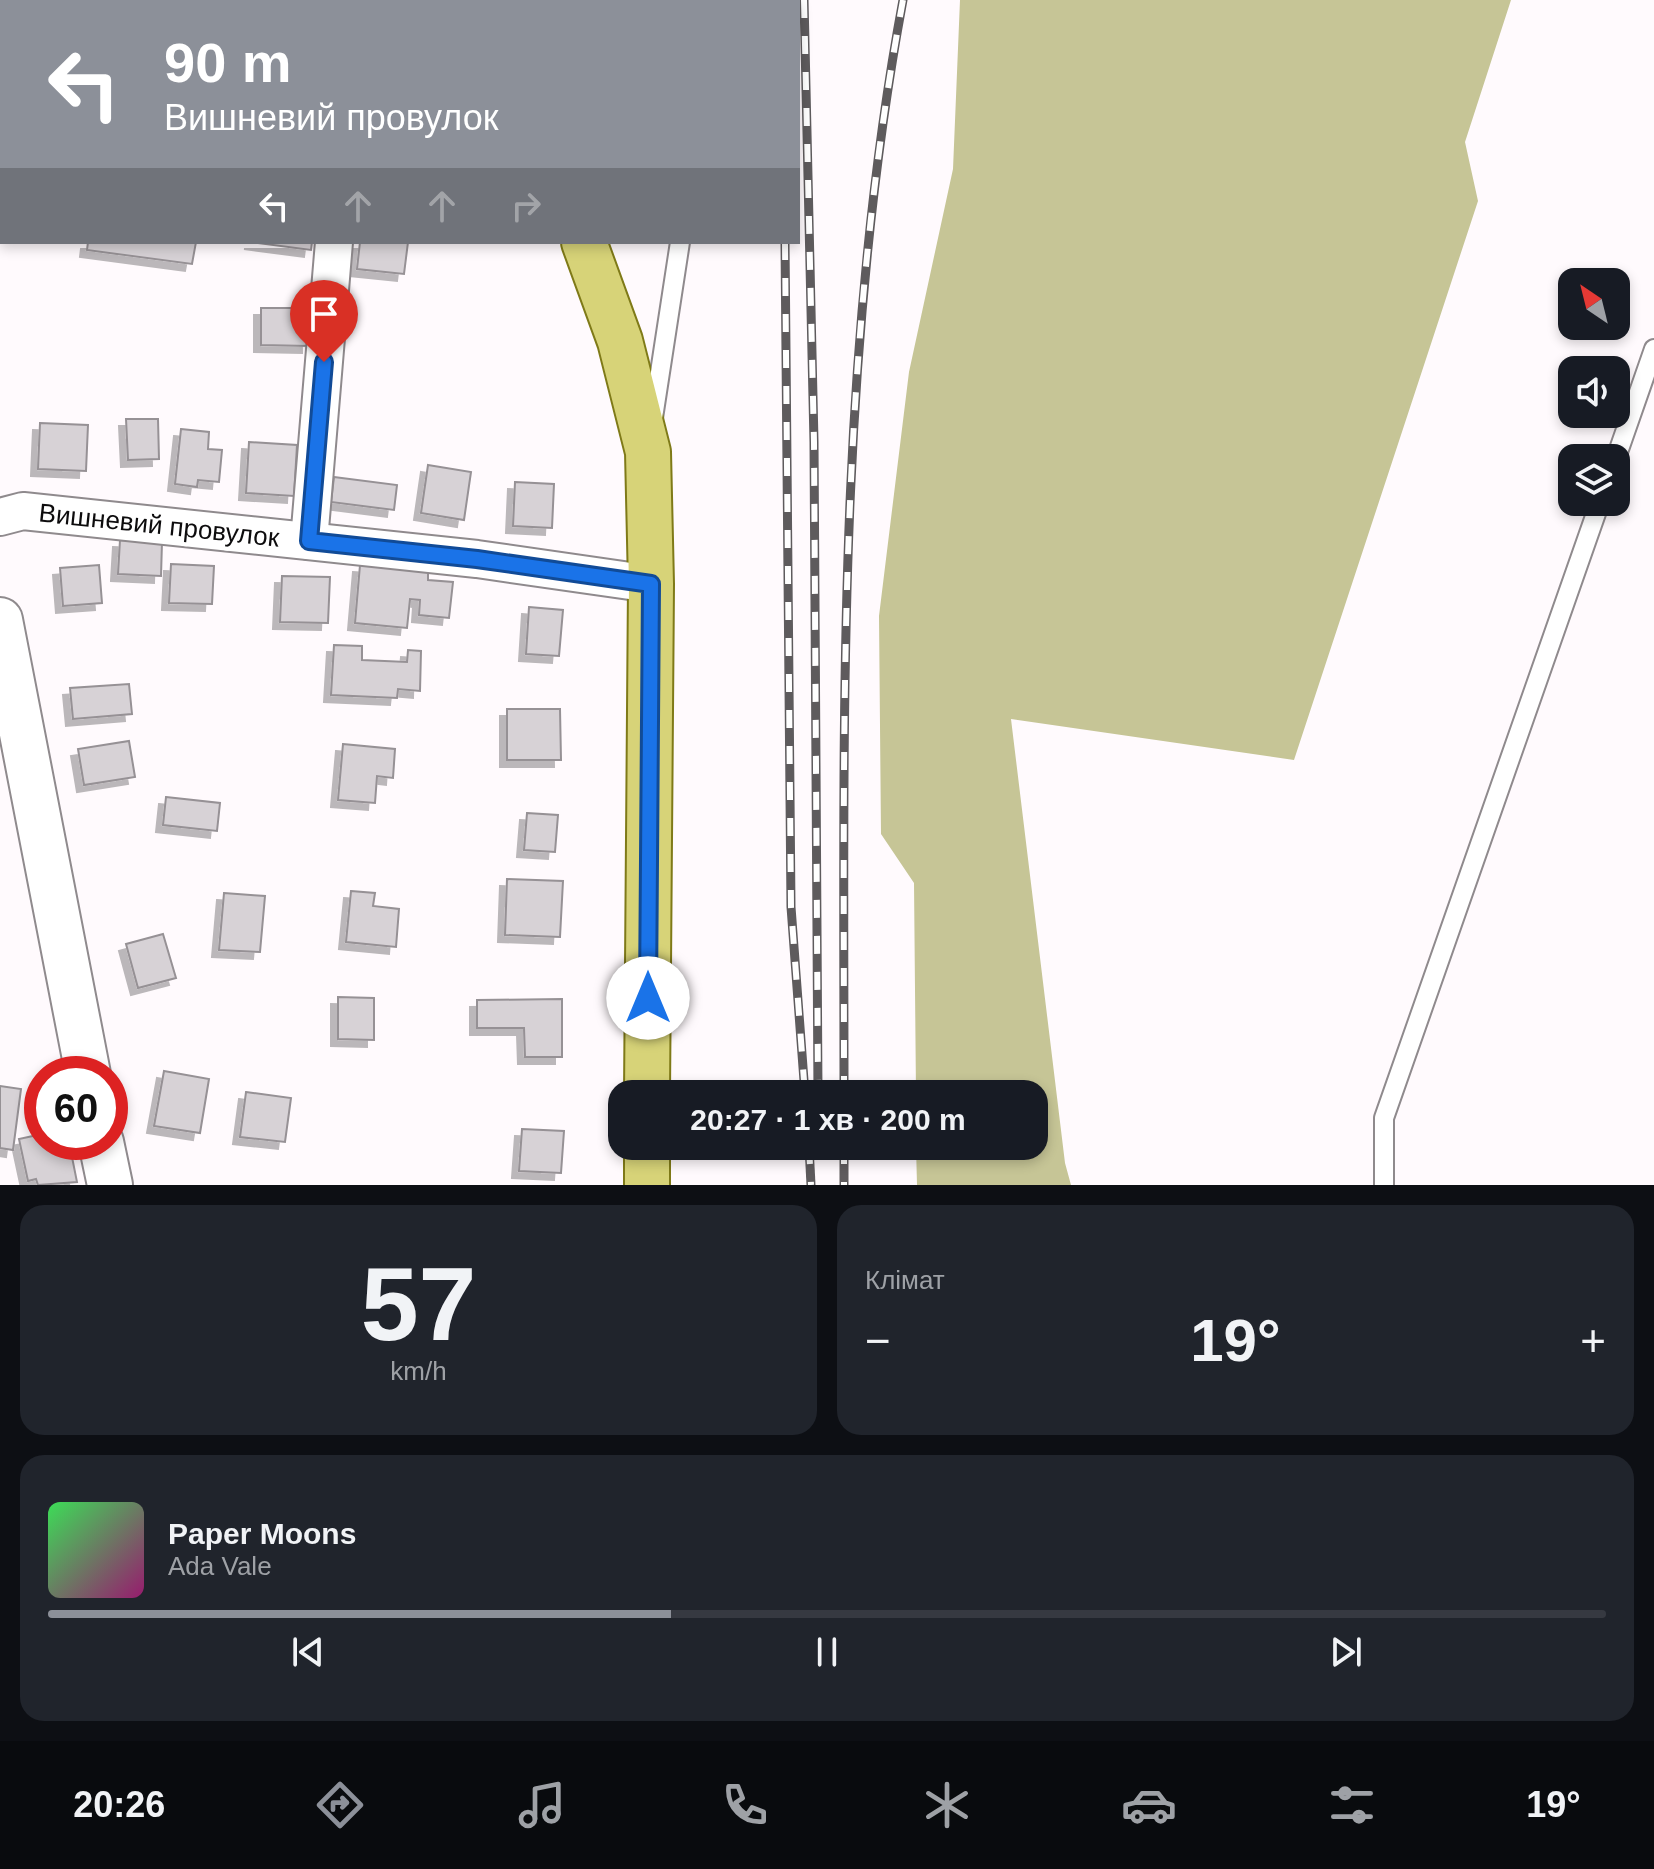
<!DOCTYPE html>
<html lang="uk">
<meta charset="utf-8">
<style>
:root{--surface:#171b24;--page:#20242c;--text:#f1f3f6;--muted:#9ea1a6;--line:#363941;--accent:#8c9099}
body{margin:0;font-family:Helvetica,sans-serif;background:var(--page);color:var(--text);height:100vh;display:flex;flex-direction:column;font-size:30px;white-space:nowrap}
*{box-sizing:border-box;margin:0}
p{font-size:26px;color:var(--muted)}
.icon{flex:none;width:44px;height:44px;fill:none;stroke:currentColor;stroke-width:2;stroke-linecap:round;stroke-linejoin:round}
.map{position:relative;height:1185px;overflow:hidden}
.drawer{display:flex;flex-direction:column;gap:20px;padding:20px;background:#0d0f14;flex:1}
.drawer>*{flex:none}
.banner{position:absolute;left:0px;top:0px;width:800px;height:244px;box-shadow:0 4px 12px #0003;background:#8c9099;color:#fff;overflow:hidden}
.needle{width:52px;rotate:325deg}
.tools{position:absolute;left:1558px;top:268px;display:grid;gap:16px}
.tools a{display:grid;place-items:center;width:72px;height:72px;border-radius:16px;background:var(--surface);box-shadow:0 4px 12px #0003;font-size:40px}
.speed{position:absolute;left:24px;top:1056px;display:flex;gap:16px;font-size:40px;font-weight:700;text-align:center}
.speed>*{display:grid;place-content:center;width:104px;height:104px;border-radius:50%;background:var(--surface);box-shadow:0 4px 12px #0003;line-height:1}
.speed .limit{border:12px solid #d22;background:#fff;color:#111}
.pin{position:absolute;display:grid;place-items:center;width:68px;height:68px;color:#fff;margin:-82px -34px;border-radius:50% 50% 50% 0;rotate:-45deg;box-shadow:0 0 8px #0007}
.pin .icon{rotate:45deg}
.me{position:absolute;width:88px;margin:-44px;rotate:0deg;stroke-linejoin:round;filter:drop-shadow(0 0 6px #0008)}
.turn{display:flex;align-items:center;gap:28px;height:168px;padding:0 32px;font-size:36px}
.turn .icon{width:104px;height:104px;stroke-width:2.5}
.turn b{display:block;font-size:56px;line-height:68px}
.lanes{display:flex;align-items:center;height:76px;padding:0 32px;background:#0003;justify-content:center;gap:40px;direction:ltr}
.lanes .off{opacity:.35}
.big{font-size:60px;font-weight:700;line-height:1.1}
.drawer .widget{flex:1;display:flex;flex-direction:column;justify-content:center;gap:12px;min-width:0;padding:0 28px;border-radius:24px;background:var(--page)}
.drawer .dial{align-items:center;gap:0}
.dial b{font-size:104px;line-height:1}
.song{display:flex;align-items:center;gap:24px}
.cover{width:96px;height:96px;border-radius:12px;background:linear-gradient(135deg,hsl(130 70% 55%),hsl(320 70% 35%))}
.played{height:8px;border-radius:4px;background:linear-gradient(90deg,var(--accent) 40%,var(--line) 40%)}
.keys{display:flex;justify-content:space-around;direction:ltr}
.heat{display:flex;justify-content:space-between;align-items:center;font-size:44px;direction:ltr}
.drawer .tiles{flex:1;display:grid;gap:20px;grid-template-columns:1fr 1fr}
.widget:last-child{grid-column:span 2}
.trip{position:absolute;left:608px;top:1080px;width:440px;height:80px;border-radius:24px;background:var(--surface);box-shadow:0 4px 12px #0003;font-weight:700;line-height:80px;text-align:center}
.dock{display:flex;height:128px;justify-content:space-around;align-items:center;background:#090b0e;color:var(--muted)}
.dock .icon{width:56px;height:56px}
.dock .active{color:var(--accent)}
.dock b{font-size:36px;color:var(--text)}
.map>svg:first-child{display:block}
.forest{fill:#c6c596}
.building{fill:#d7d2d6;stroke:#969195;stroke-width:2;filter:url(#shadow)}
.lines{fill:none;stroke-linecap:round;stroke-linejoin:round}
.service-casing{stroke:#8f8a8d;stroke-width:22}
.minor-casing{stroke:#8f8a8d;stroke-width:40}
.tertiary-casing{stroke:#8f8a8d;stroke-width:48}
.primary-casing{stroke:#7f7a18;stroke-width:48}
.service{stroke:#fff;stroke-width:18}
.minor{stroke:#fff;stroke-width:36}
.tertiary{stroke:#fff;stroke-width:44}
.primary{stroke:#d7d378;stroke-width:44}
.rail-casing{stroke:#5e5b5d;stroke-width:9}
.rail{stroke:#fff;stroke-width:6;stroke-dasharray:18;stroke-linecap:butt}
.route-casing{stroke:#114b97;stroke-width:20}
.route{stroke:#1a73e8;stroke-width:14}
.labels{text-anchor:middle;stroke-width:8;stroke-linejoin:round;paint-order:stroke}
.street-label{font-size:26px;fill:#0d0c0d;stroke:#fff}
</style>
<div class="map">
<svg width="1654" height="1185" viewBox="0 0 1654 1185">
<defs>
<filter id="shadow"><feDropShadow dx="-7" dy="7" stdDeviation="0" flood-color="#0004"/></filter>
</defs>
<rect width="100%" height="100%" fill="#fffafd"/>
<polygon class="forest" points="960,0 1511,0 1465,142 1478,201 1294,760 1011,719 1065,1163 1071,1185 917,1185 916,1146 1034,1146 1034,1094 916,1094 914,883 881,834 879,616 909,372 953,169"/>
<g class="building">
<polygon points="277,0 364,0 277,2"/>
<polygon points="88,242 196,242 192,264 87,250"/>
<polygon points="251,242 312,242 311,250"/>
<polygon points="360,242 408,242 404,274 357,269"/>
<polygon points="261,308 308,308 309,346 261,345"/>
<polygon points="126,419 158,419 159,459 128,460"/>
<polygon points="40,423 88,425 86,471 38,469"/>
<polygon points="181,429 209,432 208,449 222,450 219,482 198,480 197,487 175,484"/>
<polygon points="249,442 297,445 294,496 246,493"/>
<polygon points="428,465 471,472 464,520 421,513"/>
<polygon points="334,477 397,485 394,510 331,502"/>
<polygon points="515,482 554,484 552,528 513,526"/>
<polygon points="120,540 162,542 161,576 118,574"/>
<polygon points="171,564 214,566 212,604 169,603"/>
<polygon points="99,565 102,603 63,606 60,568"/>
<polygon points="360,565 428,570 428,580 453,582 449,618 419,615 420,600 410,599 407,628 355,623"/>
<polygon points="282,576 330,577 328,623 280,622"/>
<polygon points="529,607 563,610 559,656 526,654"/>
<polygon points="334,645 362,646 362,660 407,662 408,650 421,651 420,691 398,689 397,698 331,695"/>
<polygon points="129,684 132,714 73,719 70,688"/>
<polygon points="507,709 560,709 561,760 507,760"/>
<polygon points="129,741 135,777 84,785 78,749"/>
<polygon points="343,744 395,749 393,778 377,776 375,803 338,800"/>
<polygon points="166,797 220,803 217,831 163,825"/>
<polygon points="527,813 558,815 555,852 524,850"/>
<polygon points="507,879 563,881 560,937 505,935"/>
<polygon points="351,891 375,893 373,906 399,909 396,947 346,942"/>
<polygon points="224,893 265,896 260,952 219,950"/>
<polygon points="163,934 176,978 138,988 126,944"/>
<polygon points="338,997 374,998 374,1040 338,1039"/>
<polygon points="562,999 562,1057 525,1057 524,1028 477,1028 477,1000"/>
<polygon points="164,1071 209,1079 200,1133 154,1126"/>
<polygon points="0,1086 21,1089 13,1150 0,1148"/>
<polygon points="246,1092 291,1098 285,1142 240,1137"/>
<polygon points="522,1129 564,1131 561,1173 519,1171"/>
<polygon points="42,1134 42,1142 69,1142 77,1182 38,1185 36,1179 28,1181 19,1139"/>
</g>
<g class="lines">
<defs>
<g id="service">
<polyline points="684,2 684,0"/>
<polyline points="653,418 680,242"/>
<polyline points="1616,458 1654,349"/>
<polyline points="1384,1185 1384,1118 1600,502"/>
</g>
<g id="minor">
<polyline points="0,517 23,511 477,559 651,584"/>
<polyline points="309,541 334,242"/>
</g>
<g id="tertiary">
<polyline points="0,620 88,1074"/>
<polyline points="101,1142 110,1185"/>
</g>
<g id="primary">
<polyline points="487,0 488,2"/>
<polyline points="584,242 620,341 648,452 651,584 647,1094"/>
<polyline points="647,1185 647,1146"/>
</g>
</defs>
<use href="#service" class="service-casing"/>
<use href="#minor" class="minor-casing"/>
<use href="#tertiary" class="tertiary-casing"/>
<use href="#primary" class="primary-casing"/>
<use href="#service" class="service"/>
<use href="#minor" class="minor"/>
<use href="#tertiary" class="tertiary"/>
<use href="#primary" class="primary"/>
<defs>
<g id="rail">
<polyline points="781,0 782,2"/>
<polyline points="804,0 814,442 818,1094"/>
<polyline points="785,242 791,907 805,1094"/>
<path d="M 844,1094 C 844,729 836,360 903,0"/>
<polyline points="809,1146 811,1185"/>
<polyline points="844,1146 844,1185"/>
</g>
</defs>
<use href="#rail" class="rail-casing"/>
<use href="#rail" class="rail"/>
</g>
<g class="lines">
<defs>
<polyline id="route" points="324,362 309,541 477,559 651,584 648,998"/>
</defs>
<use href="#route" class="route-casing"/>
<use href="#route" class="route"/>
</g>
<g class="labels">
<g class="street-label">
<text transform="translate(159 525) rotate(6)" y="9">Вишневий провулок</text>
</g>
</g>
</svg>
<div class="tools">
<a><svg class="needle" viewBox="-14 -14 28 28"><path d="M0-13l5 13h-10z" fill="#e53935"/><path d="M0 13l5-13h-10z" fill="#9ea1a6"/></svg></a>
<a><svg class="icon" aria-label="sound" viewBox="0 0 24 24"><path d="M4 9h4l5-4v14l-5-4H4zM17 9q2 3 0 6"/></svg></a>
<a><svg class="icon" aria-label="layers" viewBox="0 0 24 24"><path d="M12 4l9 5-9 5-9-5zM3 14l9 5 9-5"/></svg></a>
</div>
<div class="speed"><div class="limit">60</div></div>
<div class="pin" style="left:324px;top:362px;background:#d93025"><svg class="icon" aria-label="arrive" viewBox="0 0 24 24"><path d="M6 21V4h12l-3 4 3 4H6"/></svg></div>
<svg class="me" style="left:648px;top:998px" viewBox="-20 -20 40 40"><circle r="19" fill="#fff"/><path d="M0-13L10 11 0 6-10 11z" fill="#1a73e8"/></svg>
<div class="trip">20:27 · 1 хв · 200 m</div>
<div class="banner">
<div class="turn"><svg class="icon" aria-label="left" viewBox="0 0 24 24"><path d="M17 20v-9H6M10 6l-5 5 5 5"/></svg><div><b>90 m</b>Вишневий провулок</div></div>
<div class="lanes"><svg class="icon" aria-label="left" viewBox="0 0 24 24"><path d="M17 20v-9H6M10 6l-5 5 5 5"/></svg><svg class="icon off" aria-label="ahead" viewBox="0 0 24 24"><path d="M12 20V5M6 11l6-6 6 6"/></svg><svg class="icon off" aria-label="ahead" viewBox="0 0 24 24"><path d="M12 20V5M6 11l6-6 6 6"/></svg><svg class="icon off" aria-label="right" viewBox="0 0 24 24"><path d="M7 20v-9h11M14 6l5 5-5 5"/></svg></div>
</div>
</div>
<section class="drawer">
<div class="tiles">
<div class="widget dial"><b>57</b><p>km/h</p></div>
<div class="widget"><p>Клімат</p>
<div class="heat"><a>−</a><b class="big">19°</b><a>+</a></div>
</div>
<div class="widget">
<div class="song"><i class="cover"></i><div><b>Paper Moons</b><p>Ada Vale</p></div></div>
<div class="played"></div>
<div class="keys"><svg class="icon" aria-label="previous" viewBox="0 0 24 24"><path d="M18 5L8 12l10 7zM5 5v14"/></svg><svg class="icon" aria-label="pause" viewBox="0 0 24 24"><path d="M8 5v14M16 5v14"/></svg><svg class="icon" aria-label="next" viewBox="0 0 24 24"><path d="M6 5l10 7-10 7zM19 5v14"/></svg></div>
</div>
</div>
</section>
<nav class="dock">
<b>20:26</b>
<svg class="icon active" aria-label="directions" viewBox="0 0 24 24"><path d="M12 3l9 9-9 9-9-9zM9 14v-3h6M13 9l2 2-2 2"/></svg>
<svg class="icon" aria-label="music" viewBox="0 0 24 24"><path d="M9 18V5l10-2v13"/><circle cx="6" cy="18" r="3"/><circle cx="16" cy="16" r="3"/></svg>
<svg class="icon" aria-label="phone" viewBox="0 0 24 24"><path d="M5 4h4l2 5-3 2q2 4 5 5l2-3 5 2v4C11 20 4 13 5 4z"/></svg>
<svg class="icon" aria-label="climate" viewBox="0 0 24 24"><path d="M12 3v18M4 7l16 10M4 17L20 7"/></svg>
<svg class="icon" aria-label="car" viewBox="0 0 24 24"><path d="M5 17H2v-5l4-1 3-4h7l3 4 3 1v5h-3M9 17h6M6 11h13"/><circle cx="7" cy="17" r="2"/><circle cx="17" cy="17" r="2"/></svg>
<svg class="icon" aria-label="filters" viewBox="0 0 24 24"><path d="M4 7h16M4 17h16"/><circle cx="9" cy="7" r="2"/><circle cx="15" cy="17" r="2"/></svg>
<b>19°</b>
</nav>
